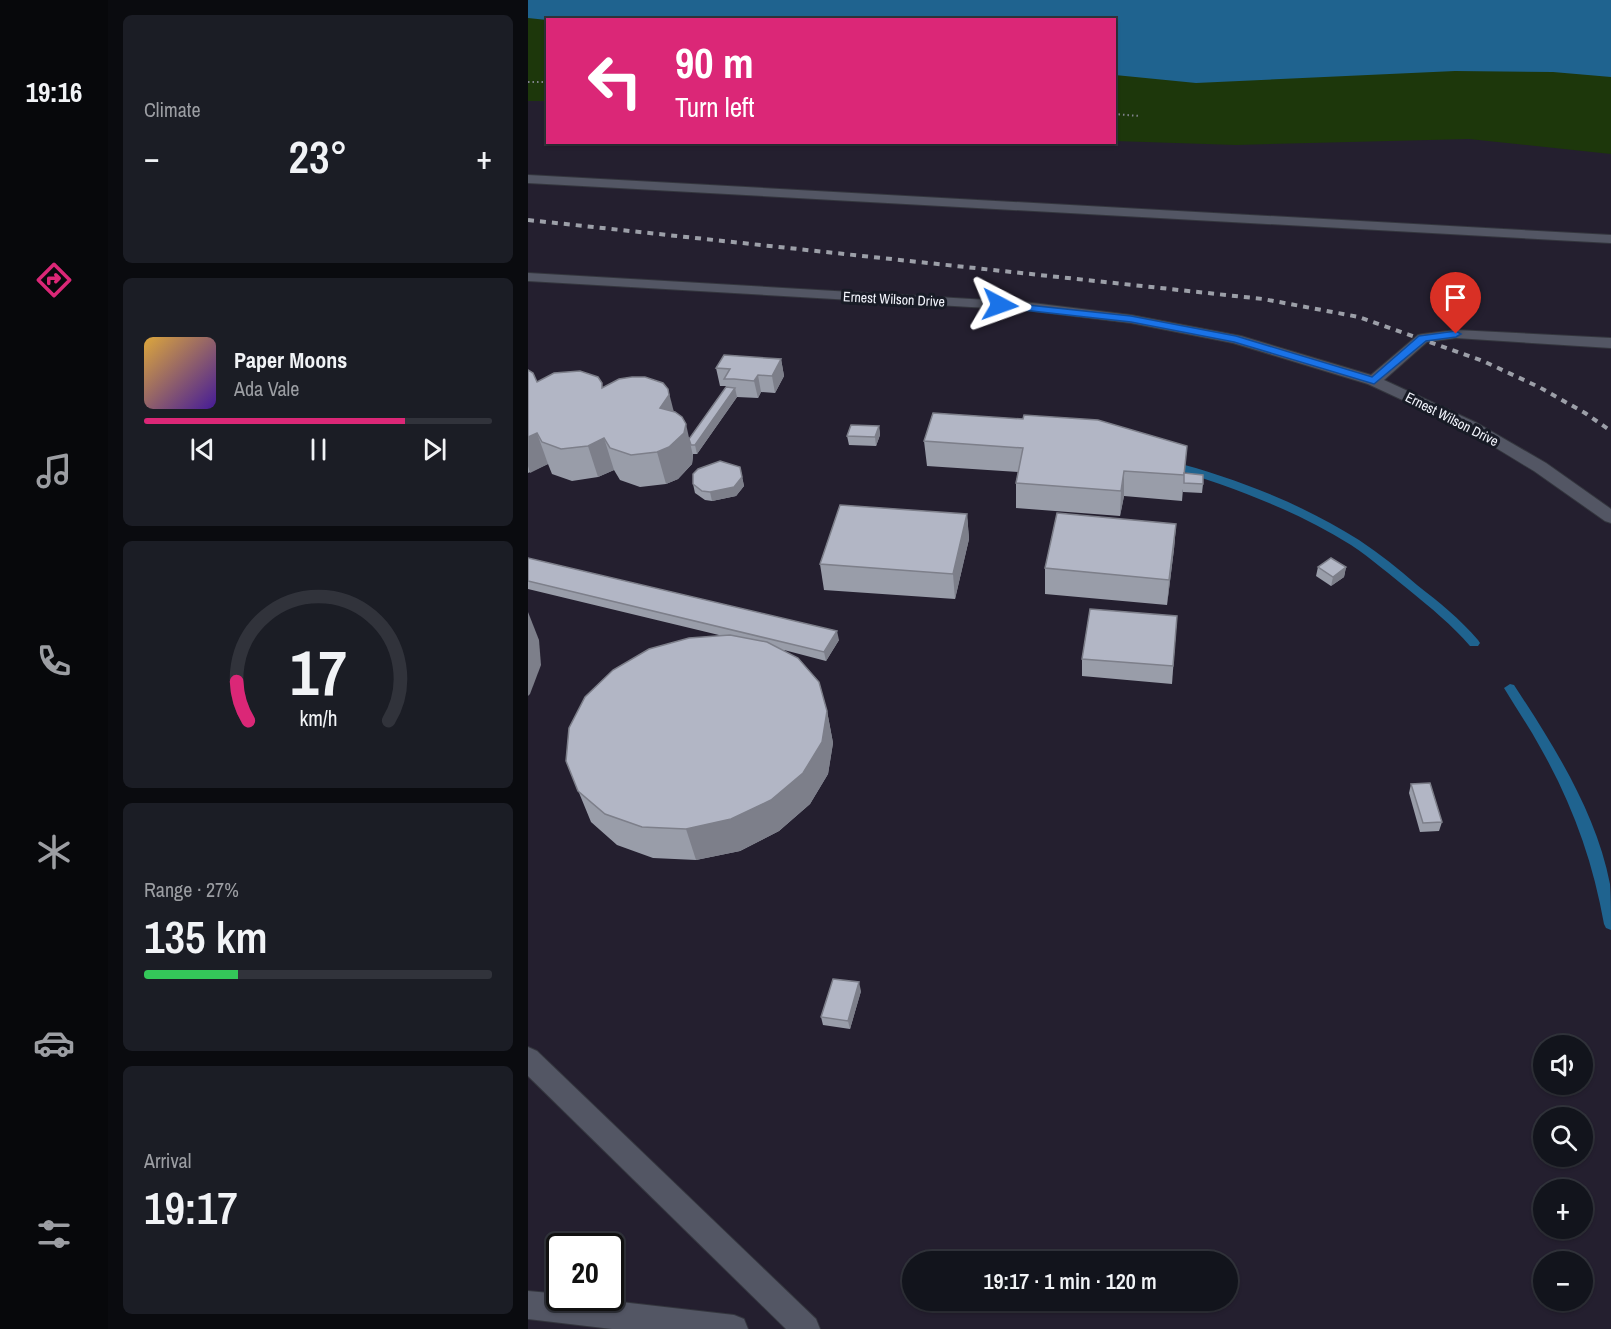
<!DOCTYPE html>
<meta charset="utf-8">
<style>
:root{--surface:#12141c;--page:#1b1d25;--text:#f1f3f6;--muted:#9c9ea3;--line:#31333b;--accent:#db2777}
body{margin:0;font-family:"Archivo Narrow",sans-serif;background:var(--page);color:var(--text);height:100vh;display:flex;flex-direction:column;font-size:22px;white-space:nowrap}
*{box-sizing:border-box;margin:0}
p{font-size:20px;color:var(--muted)}
.icon{flex:none;width:33px;height:33px;fill:none;stroke:currentColor;stroke-width:2;stroke-linecap:round;stroke-linejoin:round}
.map{position:relative;flex:1;overflow:hidden}
.drawer{display:flex;flex-direction:column;gap:15px;padding:15px;background:#0a0b0f;width:420px}
.drawer>*{flex:none}
.hud{position:absolute;left:18px;top:18px;width:570px;height:126px;border-radius:0px;box-shadow:0 2px 4px #0004,0 0 0 2px var(--line);background:#db2777;color:#fff;overflow:hidden}
.buttons{position:absolute;left:1005px;top:1035px;display:grid;gap:12px}
.buttons a{display:grid;place-items:center;width:60px;height:60px;border-radius:50%;background:var(--surface);box-shadow:0 2px 4px #0004,0 0 0 2px var(--line);font-size:30px}
.speed{position:absolute;left:18px;top:1233px;display:flex;gap:12px;font-size:30px;font-weight:700;text-align:center}
.speed>*{display:grid;place-content:center;width:78px;height:78px;border-radius:50%;background:var(--surface);box-shadow:0 2px 4px #0004,0 0 0 2px var(--line);line-height:1}
.speed .limit{border:3px solid #111;border-radius:9px;background:#fff;color:#111}
.pin{position:absolute;display:grid;place-items:center;width:51px;height:51px;color:#fff;margin:-62px -26px;border-radius:50% 50% 50% 0;rotate:-45deg;box-shadow:0 0 6px #0007}
.pin .icon{rotate:45deg}
.me{position:absolute;width:66px;margin:-33px;rotate:94deg;stroke-linejoin:round;filter:drop-shadow(0 0 4px #0008)}
.turn{display:flex;align-items:center;gap:21px;height:126px;padding:0 30px;font-size:27px}
.turn .icon{width:78px;height:78px;stroke-width:2.5}
.turn b{display:block;font-size:42px;line-height:51px}
.big{font-size:45px;font-weight:600;line-height:1.1}
.drawer .widget{flex:1;display:flex;flex-direction:column;justify-content:center;gap:9px;min-width:0;padding:0 21px;border-radius:9px;background:var(--page)}
.drawer .dial{align-items:center;gap:0}
.dial svg{height:156px;overflow:visible;fill:none;stroke:var(--line);stroke-width:7;stroke-linecap:round;text-anchor:middle}
.dial text{fill:var(--text);stroke:none}
.song{display:flex;align-items:center;gap:18px}
.cover{width:72px;height:72px;border-radius:9px;background:linear-gradient(135deg,hsl(40 70% 55%),hsl(260 70% 35%))}
.played{height:6px;border-radius:3px;background:linear-gradient(90deg,var(--accent) 75%,var(--line) 75%)}
.keys{display:flex;justify-content:space-around;direction:ltr}
.heat{display:flex;justify-content:space-between;align-items:center;font-size:33px;direction:ltr}
.charge{height:9px;border-radius:4px;background:linear-gradient(90deg,#34c759 27%,var(--line) 0)}
.trip{position:absolute;left:374px;top:1251px;width:336px;height:60px;border-radius:30px;background:var(--surface);box-shadow:0 2px 4px #0004,0 0 0 2px var(--line);font-weight:600;line-height:60px;text-align:center}
main{display:flex;flex:1;min-height:0}
.dock{display:flex;flex-direction:column;width:108px;justify-content:space-around;align-items:center;background:#07080b;color:var(--muted)}
.dock .icon{width:42px;height:42px}
.dock .active{color:var(--accent)}
.dock b{font-size:27px;color:var(--text)}
.map>svg:first-child{display:block}
.industrial{fill:#241f2f;fill-rule:evenodd}
.green{fill:#1d370b}
.water{fill:#1f638f}
.lines{fill:none;stroke-linecap:round;stroke-linejoin:round}
.stream{fill:#1f638f;fill-rule:evenodd}
.lane-casing{stroke:#34363e;stroke-width:2}
.path{stroke:#81838d;stroke-width:2;stroke-dasharray:1.5 3;stroke-linecap:butt}
.lane{fill:#535664;fill-rule:evenodd}
.rail{stroke:#9c9fa8;stroke-width:4;stroke-dasharray:6 6;stroke-linecap:butt}
.wall{fill:#999da9}
.shaded-wall{fill:#7d7f8a}
.building{fill:#b2b6c5;stroke:#7d7f8a;stroke-width:1.5}
.route{fill:#1a73e8;stroke:#114b97;stroke-width:1.5}
.labels{text-anchor:middle;stroke-width:6;stroke-linejoin:round;paint-order:stroke}
.far-street-label{font-size:14px;fill:#f2f4fc;stroke:#181b26}
</style>
<main>
<nav class="dock">
<b>19:16</b>
<svg class="icon active" aria-label="directions" viewBox="0 0 24 24"><path d="M12 3l9 9-9 9-9-9zM9 14v-3h6M13 9l2 2-2 2"/></svg>
<svg class="icon" aria-label="music" viewBox="0 0 24 24"><path d="M9 18V5l10-2v13"/><circle cx="6" cy="18" r="3"/><circle cx="16" cy="16" r="3"/></svg>
<svg class="icon" aria-label="phone" viewBox="0 0 24 24"><path d="M5 4h4l2 5-3 2q2 4 5 5l2-3 5 2v4C11 20 4 13 5 4z"/></svg>
<svg class="icon" aria-label="climate" viewBox="0 0 24 24"><path d="M12 3v18M4 7l16 10M4 17L20 7"/></svg>
<svg class="icon" aria-label="car" viewBox="0 0 24 24"><path d="M5 17H2v-5l4-1 3-4h7l3 4 3 1v5h-3M9 17h6M6 11h13"/><circle cx="7" cy="17" r="2"/><circle cx="17" cy="17" r="2"/></svg>
<svg class="icon" aria-label="filters" viewBox="0 0 24 24"><path d="M4 7h16M4 17h16"/><circle cx="9" cy="7" r="2"/><circle cx="15" cy="17" r="2"/></svg>
</nav>
<section class="drawer">
<div class="widget"><p>Climate</p>
<div class="heat"><a>−</a><b class="big">23°</b><a>+</a></div>
</div>
<div class="widget">
<div class="song"><i class="cover"></i><div><b>Paper Moons</b><p>Ada Vale</p></div></div>
<div class="played"></div>
<div class="keys"><svg class="icon" aria-label="previous" viewBox="0 0 24 24"><path d="M18 5L8 12l10 7zM5 5v14"/></svg><svg class="icon" aria-label="pause" viewBox="0 0 24 24"><path d="M8 5v14M16 5v14"/></svg><svg class="icon" aria-label="next" viewBox="0 0 24 24"><path d="M6 5l10 7-10 7zM19 5v14"/></svg></div>
</div>
<div class="widget dial"><svg viewBox="0 0 100 80">
<path d="M14 69A42 42 0 1 1 86 69"/>
<path d="M14 69A42 42 0 0 1 8 49" stroke="#db2777"/>
<text x="50" y="56" font-size="32" font-weight="700">17</text>
<text x="50" y="72" font-size="11">km/h</text>
</svg></div>
<div class="widget"><p>Range · 27%</p><b class="big">135 km</b><div class="charge"></div></div>
<div class="widget"><p>Arrival</p><b class="big">19:17</b></div>
</section>
<div class="map">
<svg width="1083" height="1329" viewBox="0 0 1083 1329">
<rect width="100%" height="100%" fill="#181b26"/>
<path class="industrial" d="M 0,18 L 19,20 L 20,142 L 586,142 L 587,75 L 1083,77 L 1083,1329 L 0,1329 ZM 1016,1046 L 1054,1046 L 1054,1084 L 1016,1084 ZM 1016,1118 L 1054,1118 L 1054,1156 L 1016,1156 ZM 1016,1190 L 1054,1190 L 1054,1228 L 1016,1228 ZM 32,1246 L 82,1246 L 82,1298 L 32,1298 ZM 384,1262 L 699,1262 L 699,1300 L 384,1300 ZM 1016,1262 L 1054,1262 L 1054,1300 L 1016,1300 Z"/>
<g class="green">
<polygon points="0,0 20,20 19,101 0,101"/>
<polygon points="586,26 1083,36 1083,154 941,139 708,145 587,141"/>
</g>
<polygon class="water" points="0,0 1083,0 1083,77 1025,72 927,71 668,83 587,75 586,20 19,20 0,18"/>
<g class="lines">
<g class="stream">
<path d="M 642,461 C 708,478 774,504 831,540 C 852,554 871,569 889,585 C 911,602 932,619 950,640 L 952,643 L 950,646 L 942,646 C 924,625 903,608 881,590 C 862,575 844,559 823,545 C 766,509 703,487 638,466 L 637,464 Z"/>
<path d="M 982,684 L 986,685 C 1026,746 1068,812 1082,884 C 1083,898 1083,915 1083,930 L 1078,928 L 1076,924 C 1065,861 1044,803 1012,747 C 1001,727 988,708 976,688 Z"/>
</g>
<defs>
<g id="lane">
<polygon points="0,175 1083,235 1083,243 0,183"/>
<polygon points="0,273 496,302 603,315 713,336 843,375 890,335 895,334 928,330 1083,338 1083,348 928,338 899,342 856,380 949,423 1018,463 1083,509 1083,523 1077,521 1006,471 937,429 840,384 705,343 603,323 496,310 0,281"/>
<polygon points="0,1047 9,1051 288,1319 292,1329 258,1329 0,1076"/>
<polygon points="0,1291 32,1294 32,1298 58,1298 206,1315 216,1319 220,1329 84,1329 0,1319"/>
</g>
</defs>
<use href="#lane" class="lane-casing"/>
<g class="path">
<polyline points="0,82 20,82"/>
<polyline points="586,114 612,116"/>
</g>
<use href="#lane" class="lane"/>
<polyline class="rail" points="0,220 735,299 831,317 955,361 1011,387 1057,413 1083,431"/>
</g>
<g class="wall">
<polygon points="253,359 256,376 247,393 233,392 230,398 209,397 169,454 165,454 165,456 164,464 150,479 138,484 112,487 92,480 86,470 70,477 44,481 24,474 20,464 0,473 0,370 9,382 75,387 146,412 161,439 198,387 198,386 192,386 188,368"/>
<polygon points="405,413 657,473 675,484 674,493 655,492 655,489 654,501 596,496 592,516 488,508 488,483 490,472 399,466 396,441"/>
<polygon points="351,426 352,435 348,446 321,445 319,436"/>
<polygon points="212,467 216,486 208,496 184,501 177,500 167,493 165,484"/>
<polygon points="439,514 441,539 427,599 296,590 292,564"/>
<polygon points="648,524 646,549 639,605 517,594 517,568"/>
<polygon points="0,558 311,640 298,661 256,650 299,711 305,743 300,774 282,804 251,831 212,851 168,860 125,858 89,845 63,822 38,761 195,636 0,589"/>
<polygon points="790,567 818,567 816,577 803,586 788,576"/>
<polygon points="649,616 644,684 554,676 554,659"/>
<polygon points="883,784 914,822 911,831 892,832 881,793"/>
<polygon points="333,991 322,1029 295,1025 293,1017"/>
</g>
<g class="shaded-wall">
<polygon points="253,359 256,376 247,393 244,376"/>
<polygon points="230,375 233,392 230,398 226,381"/>
<polygon points="207,388 209,397 169,454 167,445"/>
<polygon points="140,389 148,420 132,408"/>
<polygon points="158,424 165,456 164,464 150,479 138,484 129,452"/>
<polygon points="351,426 352,435 348,446 347,437"/>
<polygon points="9,433 20,464 2,473 0,466 0,437"/>
<polygon points="76,438 86,470 70,477 60,446"/>
<polygon points="596,471 596,496 592,516 593,491"/>
<polygon points="214,477 216,486 208,496 184,501 182,492"/>
<polygon points="439,514 441,539 427,599 425,574"/>
<polygon points="648,524 646,549 639,605 641,580"/>
<polygon points="818,567 816,577 803,586 805,577"/>
<polygon points="0,612 11,640 13,665 2,694 0,696"/>
<polygon points="309,631 311,640 298,661 296,652"/>
<polygon points="299,711 305,743 300,774 282,804 251,831 212,851 168,860 158,829"/>
<polygon points="331,982 333,991 322,1029 320,1021"/>
</g>
<g class="building">
<polygon points="196,355 253,359 244,376 230,375 226,381 206,379 196,379 202,369 188,368"/>
<polygon points="0,370 5,373 9,382 26,373 52,371 70,377 74,383 74,388 91,379 104,377 117,377 135,383 140,389 141,395 132,408 147,412 154,417 158,424 156,433 141,447 129,452 103,455 82,448 76,438 60,446 33,449 14,442 9,433 0,437"/>
<polygon points="198,387 207,388 167,445 163,445 161,439"/>
<polygon points="405,413 495,419 496,415 570,420 659,446 656,475 596,471 593,491 488,483 495,448 396,441"/>
<polygon points="323,425 351,426 347,437 319,436"/>
<polygon points="192,461 212,467 214,477 206,487 182,492 174,491 165,484 165,474 170,469"/>
<polygon points="656,473 675,475 675,484 656,483"/>
<polygon points="312,505 439,514 425,574 292,564"/>
<polygon points="529,513 648,524 641,580 517,568"/>
<polygon points="0,558 309,631 296,652 0,581"/>
<polygon points="803,558 818,567 805,577 790,567"/>
<polygon points="562,609 649,616 645,666 554,659"/>
<polygon points="202,635 239,642 270,658 291,682 299,711 294,742 275,773 243,800 203,819 158,829 114,827 77,814 50,791 38,761 41,728 57,697 85,670 121,649 161,638"/>
<polygon points="902,783 914,822 895,823 883,784"/>
<polygon points="305,979 331,982 320,1021 293,1017"/>
</g>
<polygon class="route" points="472,302 603,316 708,336 844,377 891,336 928,331 933,334 928,337 898,341 846,384 706,342 603,322 468,307 467,305"/>
<g class="labels">
<g class="far-street-label">
<text transform="translate(366 299) rotate(3)" y="5">Ernest Wilson Drive</text>
<text transform="translate(924 419) rotate(27)" y="5">Ernest Wilson Drive</text>
</g>
</g>
</svg>
<div class="buttons">
<a><svg class="icon" aria-label="sound" viewBox="0 0 24 24"><path d="M4 9h4l5-4v14l-5-4H4zM17 9q2 3 0 6"/></svg></a>
<a><svg class="icon" aria-label="search" viewBox="0 0 24 24"><circle cx="10" cy="10" r="6"/><path d="M15 15l6 6"/></svg></a>
<a>+</a>
<a>−</a>
</div>
<div class="speed"><div class="limit">20</div></div>
<div class="pin" style="left:928px;top:334px;background:#d93025"><svg class="icon" aria-label="arrive" viewBox="0 0 24 24"><path d="M6 21V4h12l-3 4 3 4H6"/></svg></div>
<svg class="me" style="left:472px;top:305px" viewBox="-20 -20 40 40"><path d="M0-17L14 15 0 8-14 15z" fill="#1a73e8" stroke="#fff" stroke-width="4"/></svg>
<div class="trip">19:17 · 1 min · 120 m</div>
<div class="hud">
<div class="turn"><svg class="icon" aria-label="left" viewBox="0 0 24 24"><path d="M17 20v-9H6M10 6l-5 5 5 5"/></svg><div><b>90 m</b>Turn left</div></div>
</div>
</div>
</main>
